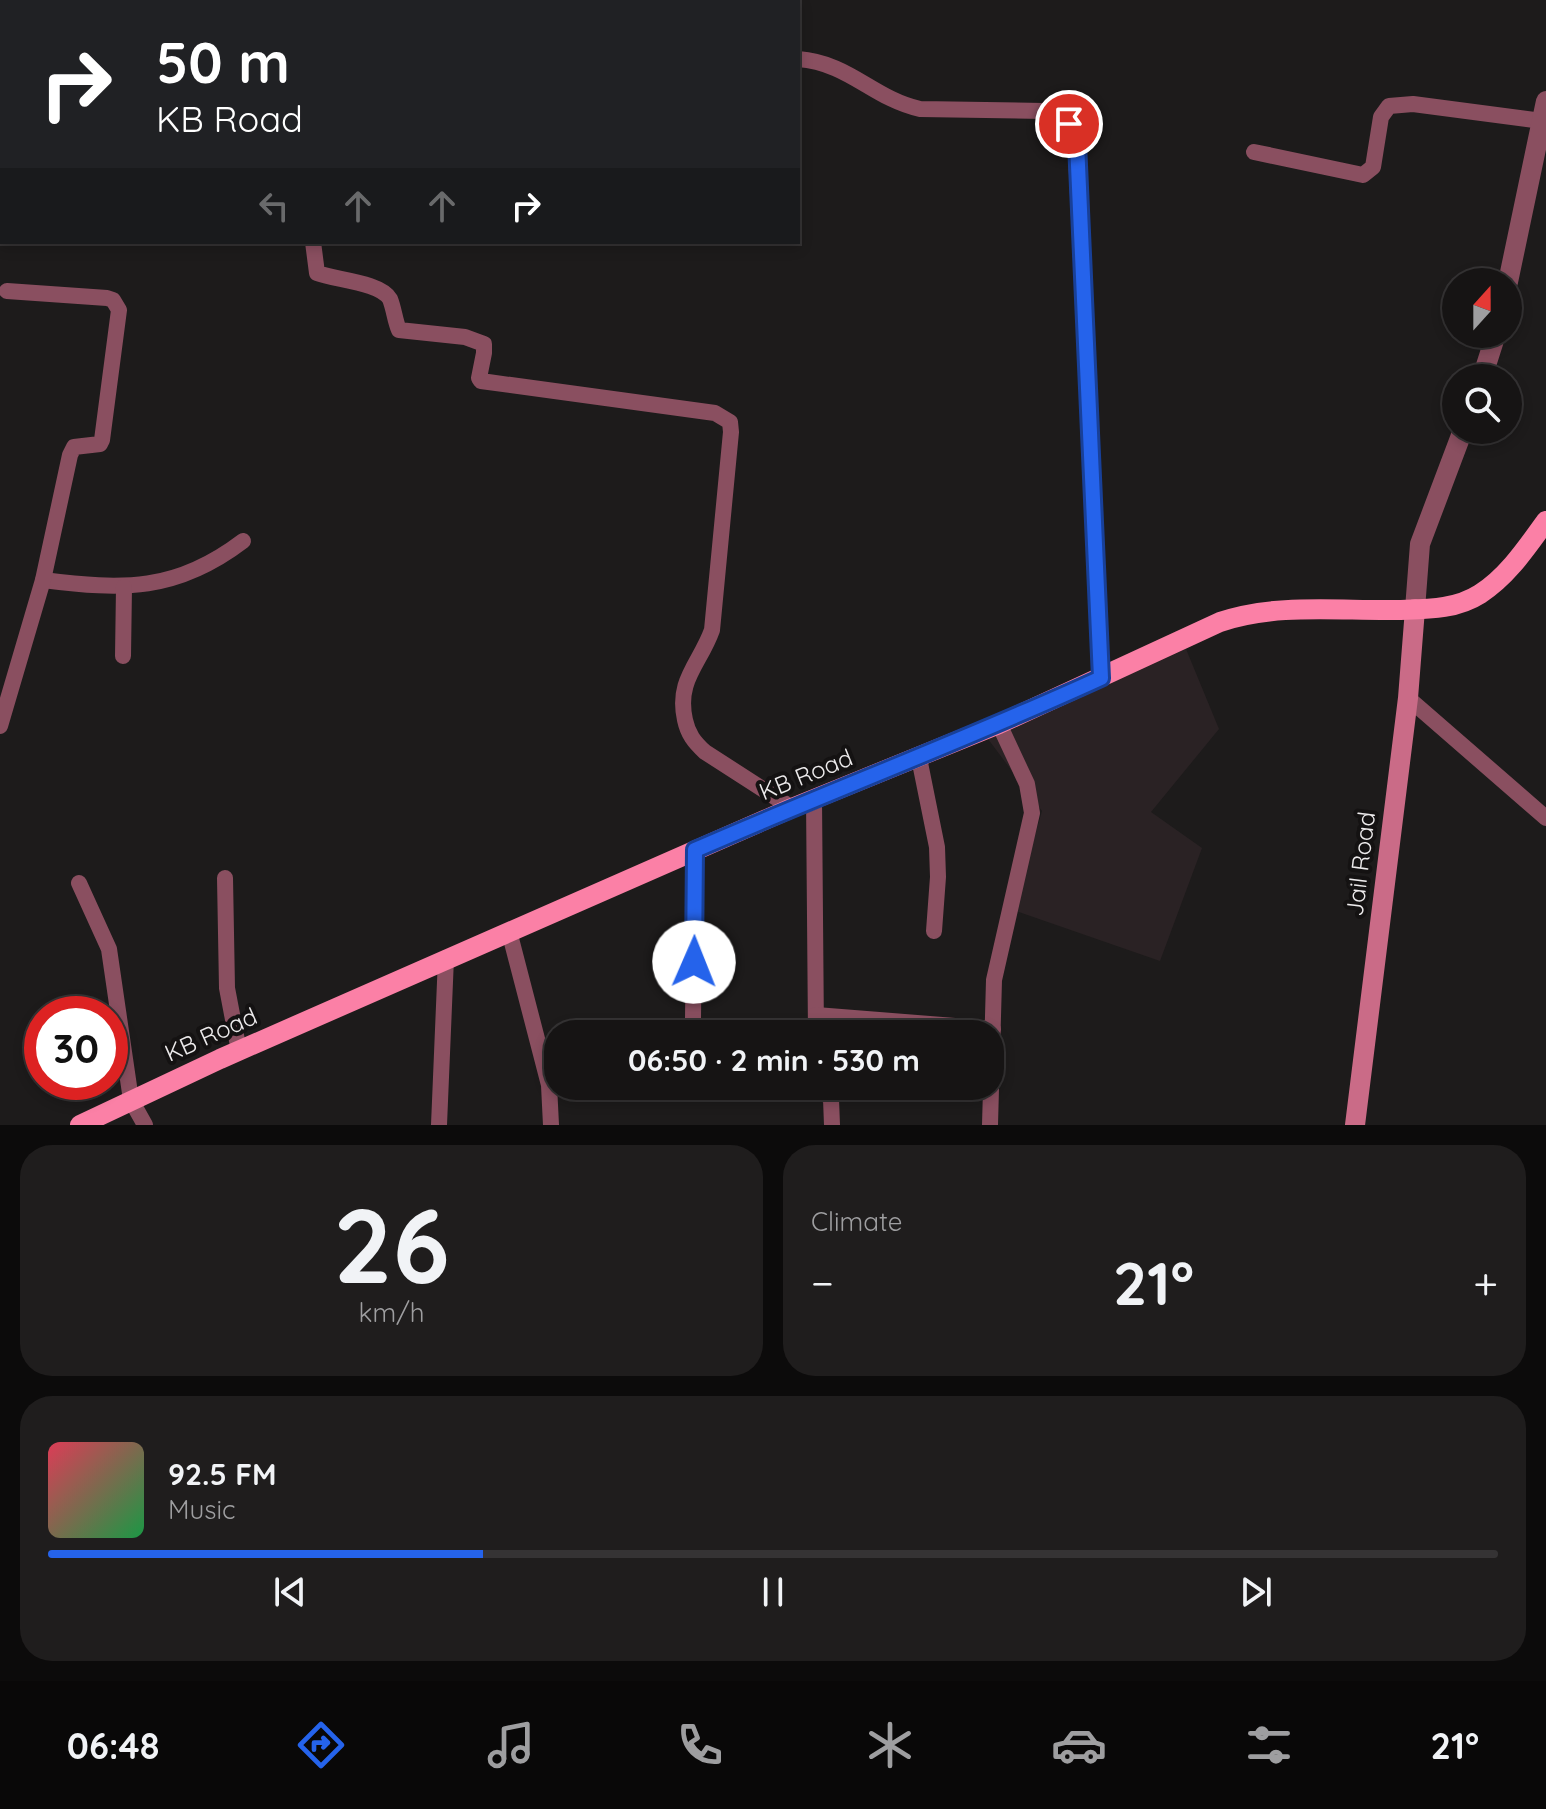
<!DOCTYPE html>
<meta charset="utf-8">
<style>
:root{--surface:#161414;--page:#1f1d1d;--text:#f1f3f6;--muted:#9e9ea0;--line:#353334;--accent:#2563eb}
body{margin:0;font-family:Quicksand,sans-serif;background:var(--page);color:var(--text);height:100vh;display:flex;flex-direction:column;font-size:30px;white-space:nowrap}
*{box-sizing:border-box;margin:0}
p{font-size:26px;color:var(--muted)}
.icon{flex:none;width:44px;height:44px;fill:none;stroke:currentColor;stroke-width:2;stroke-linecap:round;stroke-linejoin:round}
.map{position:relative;height:1125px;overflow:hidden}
.side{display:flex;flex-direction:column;gap:20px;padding:20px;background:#0c0b0b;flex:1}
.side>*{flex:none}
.hud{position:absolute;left:0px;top:0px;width:800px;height:244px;box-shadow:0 4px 12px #0003,0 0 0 2px var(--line);background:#202124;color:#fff;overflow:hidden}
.needle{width:52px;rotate:21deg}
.buttons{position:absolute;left:1442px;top:268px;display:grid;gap:16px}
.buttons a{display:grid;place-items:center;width:80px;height:80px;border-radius:50%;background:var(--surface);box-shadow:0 4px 12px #0003,0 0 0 2px var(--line);font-size:40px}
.speed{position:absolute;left:24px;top:996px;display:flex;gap:16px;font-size:40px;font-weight:700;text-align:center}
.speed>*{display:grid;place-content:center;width:104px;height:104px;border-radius:50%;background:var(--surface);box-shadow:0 4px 12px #0003,0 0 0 2px var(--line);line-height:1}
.speed .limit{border:12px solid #d22;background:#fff;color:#111}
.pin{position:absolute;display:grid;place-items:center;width:68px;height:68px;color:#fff;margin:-34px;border:4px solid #fff;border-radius:50%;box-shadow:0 2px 8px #0007}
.me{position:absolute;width:88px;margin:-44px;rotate:1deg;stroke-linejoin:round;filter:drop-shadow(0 0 6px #0008)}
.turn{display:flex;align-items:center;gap:28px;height:168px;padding:0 24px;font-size:36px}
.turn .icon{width:104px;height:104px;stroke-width:2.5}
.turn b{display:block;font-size:56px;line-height:68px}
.lanes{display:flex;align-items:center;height:76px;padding:0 24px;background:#0003;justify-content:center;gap:40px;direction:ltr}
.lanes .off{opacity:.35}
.big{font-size:60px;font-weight:700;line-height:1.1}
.side .widget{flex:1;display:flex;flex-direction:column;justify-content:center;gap:12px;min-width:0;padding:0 28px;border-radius:32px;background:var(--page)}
.side .dial{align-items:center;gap:0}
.dial b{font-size:104px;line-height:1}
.song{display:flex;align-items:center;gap:24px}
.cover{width:96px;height:96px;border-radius:12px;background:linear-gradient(135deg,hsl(350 70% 55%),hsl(140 70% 35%))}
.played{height:8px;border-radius:4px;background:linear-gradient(90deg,var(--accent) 30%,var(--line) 30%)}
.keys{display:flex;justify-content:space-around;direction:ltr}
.heat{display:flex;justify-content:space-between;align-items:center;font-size:44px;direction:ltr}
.side .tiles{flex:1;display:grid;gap:20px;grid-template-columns:1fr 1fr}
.widget:last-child{grid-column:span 2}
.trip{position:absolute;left:544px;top:1020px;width:460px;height:80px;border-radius:32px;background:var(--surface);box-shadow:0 4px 12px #0003,0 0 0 2px var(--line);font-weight:700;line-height:80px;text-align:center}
.dock{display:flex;height:128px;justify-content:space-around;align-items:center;background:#090808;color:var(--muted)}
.dock .icon{width:56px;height:56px}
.dock .current{color:var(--accent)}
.dock b{font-size:36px;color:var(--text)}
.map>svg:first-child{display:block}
.built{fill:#2a2224}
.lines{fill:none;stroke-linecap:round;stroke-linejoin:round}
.minor{stroke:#8a4f60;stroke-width:16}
.tertiary{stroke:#8a4f60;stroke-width:20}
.secondary{stroke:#ca6b87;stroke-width:20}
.primary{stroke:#fb80a6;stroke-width:20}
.route-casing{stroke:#184099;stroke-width:20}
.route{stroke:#2563eb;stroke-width:14}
.labels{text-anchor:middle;stroke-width:8;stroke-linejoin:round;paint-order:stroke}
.street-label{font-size:24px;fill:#edebec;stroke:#141212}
</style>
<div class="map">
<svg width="1546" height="1125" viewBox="0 0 1546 1125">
<rect width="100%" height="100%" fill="#1d1b1b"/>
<polygon class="built" points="1186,649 1219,729 1151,812 1202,848 1160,961 1013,910 1042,811 988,739"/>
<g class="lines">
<g class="minor">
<polyline points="261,0 261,2"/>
<polyline points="421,0 487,2"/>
<polyline points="637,0 637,2"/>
<polyline points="206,2 209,0"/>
<polyline points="0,24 2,24"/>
<path d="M 798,59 C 850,63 872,98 920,109 L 1044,111 L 1060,117 L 1075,133 L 1101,678"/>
<polyline points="1254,152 1363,175 1373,167 1381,117 1389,106 1413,104 1542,121"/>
<polyline points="0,164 2,165"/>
<path d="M 313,242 L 317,273 C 335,280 380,282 390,299 C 394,309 395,321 399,330 L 465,337 L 484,344 L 484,353 L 479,378 L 481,381 L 715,413 L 730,422 L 731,432 L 712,630 C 700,664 676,680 685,720 C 688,734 694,742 705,752 L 792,808"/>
<path d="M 43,580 C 123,590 176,592 243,541"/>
<polyline points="123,656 124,587"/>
<polyline points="1408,698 1546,818"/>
<polyline points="0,726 43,580 70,455 74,447 100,444 102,440 119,310 113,300 107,298 7,291"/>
<polyline points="919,758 937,847 938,877 934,931"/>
<polyline points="814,799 816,1034"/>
<polyline points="225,878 227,988 239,1051"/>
<polyline points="79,883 109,949 131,1100 145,1125"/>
<polyline points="509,931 549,1085 551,1125"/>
<polyline points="816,1015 993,1029"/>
<polyline points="693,1018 695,850"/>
<polyline points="818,1086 831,1099 832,1125"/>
<polyline points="439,1125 446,958"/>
<polyline points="990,1125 994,980 1032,813 1027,784 999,724"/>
</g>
<g class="tertiary">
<polyline points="1508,282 1546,101"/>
<polyline points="1482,378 1496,334"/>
<polyline points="1415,609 1420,544 1463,430"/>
</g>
<polyline class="secondary" points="1355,1125 1408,698 1415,609"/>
<path class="primary" d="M 80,1125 L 220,1059 L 792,808 L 999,724 L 1220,622 C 1276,603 1338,611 1397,610 C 1426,609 1455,610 1480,594 C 1508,576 1527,547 1546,521"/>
</g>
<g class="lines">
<defs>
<path id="route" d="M 694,962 L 695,850 C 830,791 968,739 1101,678 L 1077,143 L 1069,124"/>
</defs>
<use href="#route" class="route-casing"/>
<use href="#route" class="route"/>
</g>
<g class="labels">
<g class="street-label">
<text transform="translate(806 775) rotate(-22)" y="8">KB Road</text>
<text transform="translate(1361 864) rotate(-83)" y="8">Jail Road</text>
<text transform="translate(211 1035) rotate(-24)" y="8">KB Road</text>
</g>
</g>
</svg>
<div class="buttons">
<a><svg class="needle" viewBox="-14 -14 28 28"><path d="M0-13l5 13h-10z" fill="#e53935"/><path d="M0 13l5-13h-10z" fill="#9e9ea0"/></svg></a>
<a><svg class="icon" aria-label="search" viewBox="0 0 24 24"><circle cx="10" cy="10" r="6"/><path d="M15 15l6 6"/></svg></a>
</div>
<div class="speed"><div class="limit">30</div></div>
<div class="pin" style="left:1069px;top:124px;background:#d93025"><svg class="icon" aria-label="arrive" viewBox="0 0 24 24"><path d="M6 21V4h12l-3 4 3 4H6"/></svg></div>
<svg class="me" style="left:694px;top:962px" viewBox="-20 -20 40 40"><circle r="19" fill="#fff"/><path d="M0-13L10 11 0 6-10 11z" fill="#2563eb"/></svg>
<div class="trip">06:50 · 2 min · 530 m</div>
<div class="hud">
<div class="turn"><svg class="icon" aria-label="right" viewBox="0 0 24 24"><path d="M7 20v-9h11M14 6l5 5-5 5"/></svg><div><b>50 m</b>KB Road</div></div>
<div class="lanes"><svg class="icon off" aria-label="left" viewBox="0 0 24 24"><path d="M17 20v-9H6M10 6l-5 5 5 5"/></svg><svg class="icon off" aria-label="ahead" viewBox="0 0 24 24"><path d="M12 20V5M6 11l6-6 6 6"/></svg><svg class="icon off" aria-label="ahead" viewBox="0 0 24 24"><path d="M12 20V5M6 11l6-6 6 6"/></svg><svg class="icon" aria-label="right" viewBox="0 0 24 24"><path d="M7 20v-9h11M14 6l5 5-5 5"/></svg></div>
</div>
</div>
<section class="side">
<div class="tiles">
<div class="widget dial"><b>26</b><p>km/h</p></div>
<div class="widget"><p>Climate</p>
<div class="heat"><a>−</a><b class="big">21°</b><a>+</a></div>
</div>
<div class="widget">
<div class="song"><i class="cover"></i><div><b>92.5 FM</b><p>Music</p></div></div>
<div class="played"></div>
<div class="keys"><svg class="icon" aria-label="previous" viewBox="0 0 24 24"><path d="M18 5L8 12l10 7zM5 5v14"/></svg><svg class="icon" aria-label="pause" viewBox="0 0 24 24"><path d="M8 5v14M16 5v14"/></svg><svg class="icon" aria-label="next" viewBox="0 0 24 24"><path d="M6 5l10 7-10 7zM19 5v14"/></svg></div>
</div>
</div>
</section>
<nav class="dock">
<b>06:48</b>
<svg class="icon current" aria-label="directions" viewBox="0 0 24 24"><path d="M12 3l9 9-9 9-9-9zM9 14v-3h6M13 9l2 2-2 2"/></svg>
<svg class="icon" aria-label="music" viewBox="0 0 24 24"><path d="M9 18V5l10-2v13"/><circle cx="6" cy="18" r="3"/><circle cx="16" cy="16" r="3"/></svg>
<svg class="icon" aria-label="phone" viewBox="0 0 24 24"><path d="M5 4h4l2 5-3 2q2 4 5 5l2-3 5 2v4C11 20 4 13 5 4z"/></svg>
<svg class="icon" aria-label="climate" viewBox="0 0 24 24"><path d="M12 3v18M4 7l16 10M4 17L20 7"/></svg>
<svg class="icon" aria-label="car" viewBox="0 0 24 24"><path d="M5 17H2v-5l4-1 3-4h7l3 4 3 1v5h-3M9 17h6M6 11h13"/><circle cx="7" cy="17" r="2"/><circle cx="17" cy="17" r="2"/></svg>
<svg class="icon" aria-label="filters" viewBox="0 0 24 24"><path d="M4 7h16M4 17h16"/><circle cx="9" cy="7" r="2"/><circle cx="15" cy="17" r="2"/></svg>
<b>21°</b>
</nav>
